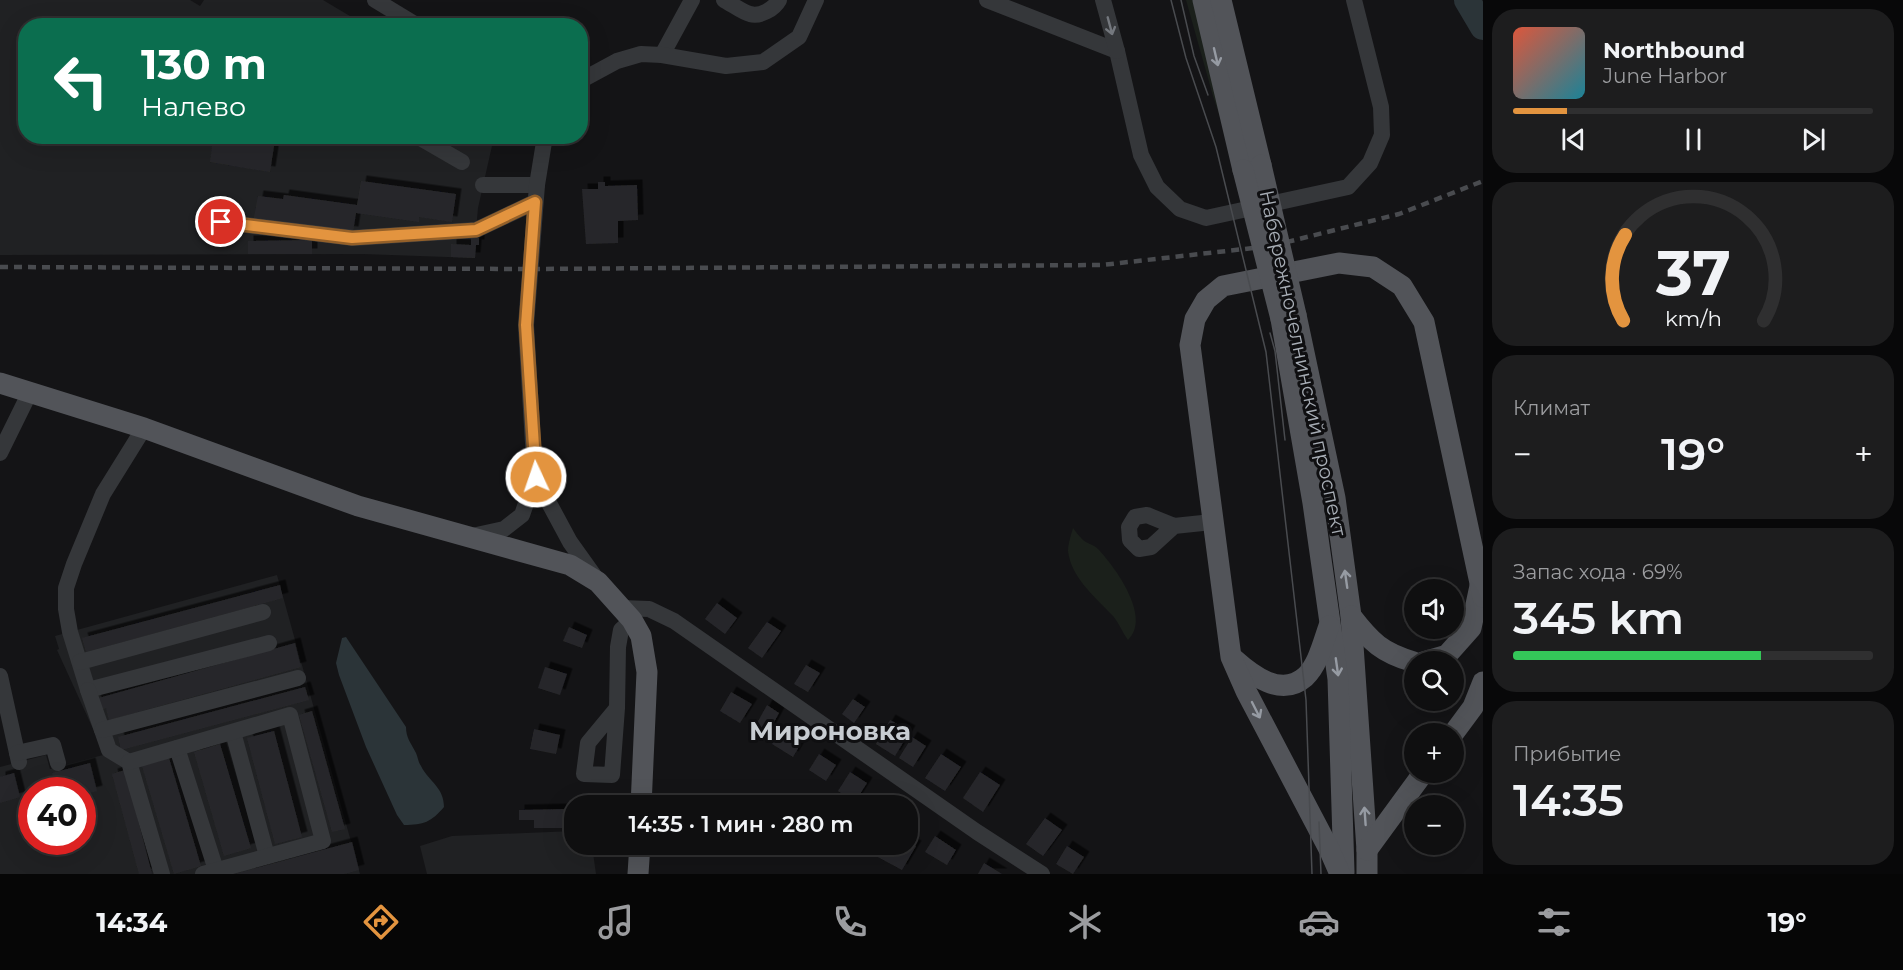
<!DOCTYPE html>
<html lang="ru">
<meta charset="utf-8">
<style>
:root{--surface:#0f0f10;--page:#1d1d1e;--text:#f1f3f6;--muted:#9b9c9f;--line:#2f2f30;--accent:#e3943f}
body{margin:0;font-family:Montserrat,sans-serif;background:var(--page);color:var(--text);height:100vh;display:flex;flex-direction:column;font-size:22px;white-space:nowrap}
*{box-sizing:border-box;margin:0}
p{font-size:20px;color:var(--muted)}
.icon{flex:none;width:33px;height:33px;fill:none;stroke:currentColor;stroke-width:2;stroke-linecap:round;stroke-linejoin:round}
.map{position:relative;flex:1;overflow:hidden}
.side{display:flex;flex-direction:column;gap:9px;padding:9px;background:#080809;width:420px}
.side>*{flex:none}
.hud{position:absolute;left:18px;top:18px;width:570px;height:126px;border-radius:24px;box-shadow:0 6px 24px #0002,0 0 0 2px var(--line);background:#0b6e4f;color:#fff;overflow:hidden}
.controls{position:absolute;left:1404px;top:579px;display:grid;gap:12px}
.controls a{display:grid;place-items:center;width:60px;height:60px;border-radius:50%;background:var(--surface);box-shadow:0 6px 24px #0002,0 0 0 2px var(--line);font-size:30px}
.speed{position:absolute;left:18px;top:777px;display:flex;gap:12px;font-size:30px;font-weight:700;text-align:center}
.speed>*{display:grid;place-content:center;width:78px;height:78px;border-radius:50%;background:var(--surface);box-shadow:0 6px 24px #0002,0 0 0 2px var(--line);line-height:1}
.speed .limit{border:9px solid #d22;background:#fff;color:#111}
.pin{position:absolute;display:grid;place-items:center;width:51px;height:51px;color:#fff;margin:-26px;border:3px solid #fff;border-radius:50%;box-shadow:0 2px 6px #0007}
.me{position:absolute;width:66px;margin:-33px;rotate:357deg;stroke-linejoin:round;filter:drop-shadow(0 0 4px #0008)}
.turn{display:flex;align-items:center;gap:21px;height:126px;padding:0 24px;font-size:27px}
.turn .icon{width:78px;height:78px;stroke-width:2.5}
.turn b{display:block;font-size:42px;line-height:51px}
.big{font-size:45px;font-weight:600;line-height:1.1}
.side .widget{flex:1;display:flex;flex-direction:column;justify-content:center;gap:9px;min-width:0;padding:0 21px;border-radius:24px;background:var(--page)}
.side .dial{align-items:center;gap:0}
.dial svg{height:156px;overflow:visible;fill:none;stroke:var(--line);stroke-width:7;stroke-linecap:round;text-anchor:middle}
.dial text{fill:var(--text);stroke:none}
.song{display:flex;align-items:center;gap:18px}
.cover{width:72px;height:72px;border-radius:9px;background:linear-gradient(135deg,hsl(10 70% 55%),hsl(190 70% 35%))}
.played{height:6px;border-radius:3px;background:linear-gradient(90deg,var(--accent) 15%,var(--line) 15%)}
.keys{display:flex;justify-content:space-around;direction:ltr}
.heat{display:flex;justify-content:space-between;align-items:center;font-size:33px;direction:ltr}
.charge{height:9px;border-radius:4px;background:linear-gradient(90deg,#34c759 69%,var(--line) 0)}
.trip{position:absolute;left:564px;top:795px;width:354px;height:60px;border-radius:24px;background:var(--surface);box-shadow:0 6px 24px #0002,0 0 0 2px var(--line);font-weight:600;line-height:60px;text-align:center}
.tabs{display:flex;height:96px;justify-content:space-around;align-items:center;background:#060606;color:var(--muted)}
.tabs .icon{width:42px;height:42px}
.tabs .active{color:var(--accent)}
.tabs b{font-size:27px;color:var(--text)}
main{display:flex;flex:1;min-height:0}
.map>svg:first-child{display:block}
.built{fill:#202123;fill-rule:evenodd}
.green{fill:#1b201b}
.water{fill:#2b3438}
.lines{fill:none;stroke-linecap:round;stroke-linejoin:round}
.river{stroke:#2b3438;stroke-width:26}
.building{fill:#27272a;filter:url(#shadow)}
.minor{stroke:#35373a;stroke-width:16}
.major{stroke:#525459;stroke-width:21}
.tram{stroke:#494b4f;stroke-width:1.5}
.rail{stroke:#494b4f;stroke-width:4.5;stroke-dasharray:8 6;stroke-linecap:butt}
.major-bridge{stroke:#525459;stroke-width:21}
.oneway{stroke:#74787e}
.oneway2{stroke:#969ba3}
.route-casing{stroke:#946029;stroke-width:15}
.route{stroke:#e3943f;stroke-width:10}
.labels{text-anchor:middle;stroke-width:6;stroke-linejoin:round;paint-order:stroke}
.street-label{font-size:20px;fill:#a7adb5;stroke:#0f0f11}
.district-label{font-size:26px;font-weight:bold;fill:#c7ccd1;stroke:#0f0f11}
</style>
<main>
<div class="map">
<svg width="1483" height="874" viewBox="0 0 1483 874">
<defs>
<filter id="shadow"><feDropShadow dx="5.5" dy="-5.5" stdDeviation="0" flood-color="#0009"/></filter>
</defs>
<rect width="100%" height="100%" fill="#141416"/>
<g class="built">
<polygon points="0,0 190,0 200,6 204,0 323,0 365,25 26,26 26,136 494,137 478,208 476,230 479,245 476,245 475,258 363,254 0,255"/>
<path d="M 277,575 L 360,874 L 0,874 L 0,767 L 46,755 L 50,769 L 103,755 L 99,742 L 57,650 L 59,649 L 55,636 ZM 32,790 L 82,790 L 82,842 L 32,842 Z"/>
<polygon points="574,831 574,844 592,845 596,874 427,874 420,846 452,836"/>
</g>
<g class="green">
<polygon points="1186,0 1193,0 1237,169 1213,96"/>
<path d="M 1073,528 C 1076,532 1079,536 1082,539 C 1087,544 1093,544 1098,549 C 1116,568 1152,618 1128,640 C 1122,632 1118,620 1110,613 C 1094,596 1071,577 1068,551 C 1068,544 1071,535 1073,528 Z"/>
</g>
<path class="water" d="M 346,637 L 406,727 C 406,738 411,743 416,753 C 418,757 418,762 421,766 C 429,782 444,787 444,807 C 431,822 424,825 404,825 L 397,815 L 366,747 L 339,675 L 336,663 L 342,638 Z"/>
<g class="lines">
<polyline class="river" points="1467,0 1483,27"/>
</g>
<g class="building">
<polygon points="221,137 274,146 270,172 210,162 213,139 220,140"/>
<polygon points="361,181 456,194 452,222 419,217 419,222 356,213 353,232 254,218 258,196 283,199 284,195 357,205"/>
<polygon points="598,182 605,182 605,186 637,185 638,220 618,221 618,243 586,244 582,189 598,189"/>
<polygon points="471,237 479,238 479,245 476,245 475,258 451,257 451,244 471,245"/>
<polygon points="312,240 312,254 248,254 248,241"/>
<polygon points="280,585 283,598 86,652 82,638"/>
<polygon points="717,603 737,618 725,634 705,619"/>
<polygon points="767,622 781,631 762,658 748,648"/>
<polygon points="569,627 587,635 582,648 563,641"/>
<polygon points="295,643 301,667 109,720 106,708 98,711 95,699"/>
<polygon points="806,665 820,673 808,692 794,684"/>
<polygon points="545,667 567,674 560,695 538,688"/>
<polygon points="305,687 309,700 121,750 118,737"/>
<polygon points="731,692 752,704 740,723 720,711"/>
<polygon points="853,699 865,707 854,723 842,714"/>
<polygon points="767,705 779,713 764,741 751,734"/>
<polygon points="312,711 345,829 332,832 299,715"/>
<polygon points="890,720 910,731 895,756 876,744"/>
<polygon points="534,729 560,735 556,754 530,749"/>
<polygon points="781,729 802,742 793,757 772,744"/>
<polygon points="274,731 302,837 275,844 247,738"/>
<polygon points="912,737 926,746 913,767 899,758"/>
<polygon points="220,744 251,848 224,856 194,752"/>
<polygon points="819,754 836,765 826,781 809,770"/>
<polygon points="941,754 961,767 945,791 925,778"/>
<polygon points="169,758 201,866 174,874 142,766"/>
<polygon points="90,763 97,791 82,795 82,790 57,790 52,773"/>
<polygon points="125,770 152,874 139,874 112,774"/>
<polygon points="850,772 867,783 855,802 838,791"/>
<polygon points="980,772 1000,785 983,812 963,798"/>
<polygon points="14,773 20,797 0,803 0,777"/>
<polygon points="566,809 566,828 534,828 534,820 519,820 519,810"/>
<polygon points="1045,818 1062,830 1043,856 1026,844"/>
<polygon points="935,836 956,850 947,865 925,852"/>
<polygon points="352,842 359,870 344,874 234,874"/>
<polygon points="908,842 916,846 902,870 876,856 883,844 908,844"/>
<polygon points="1067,846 1084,857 1073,874 1056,864"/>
<polygon points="984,863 1002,874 978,874"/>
</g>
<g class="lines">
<g class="minor">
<polyline points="375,0 418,26"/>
<path d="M 724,0 C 732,4 742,12 750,14 C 760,17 774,9 779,0"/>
<polyline points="987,0 1117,51 1141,155 1157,187 1180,209 1206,218 1348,187 1370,163 1382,135 1381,107 1354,0"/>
<polyline points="1103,0 1117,51"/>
<polyline points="662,55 692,0"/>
<polyline points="580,81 617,61 641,54 662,55 726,66 763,62 799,37 816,0"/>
<polyline points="417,136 462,162"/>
<polyline points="483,185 537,185"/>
<polyline points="221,222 353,238 476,230 535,202"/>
<polyline points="144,428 103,494 74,564 66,588 66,609 70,632 88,690 269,643"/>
<polyline points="0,453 30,392"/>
<polyline points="535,477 570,542 595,577"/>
<polyline points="1174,526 1151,547 1139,549 1130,540 1129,527 1135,517 1147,515 1174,526 1212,522"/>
<polyline points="472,536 504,529 522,515 535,477 526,325 537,185 545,136"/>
<polyline points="621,608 649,609 674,621 977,832 1042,874"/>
<polyline points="80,662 263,612"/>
<polyline points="0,676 19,762"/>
<polyline points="88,690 109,750 129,762 162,874"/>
<polyline points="617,708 612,775 584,774 588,743 617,708 618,647 621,630 632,620"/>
<polyline points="102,730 298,678"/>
<polyline points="233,732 267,856"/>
<polyline points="177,748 216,870"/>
<polyline points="17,753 53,745 58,763"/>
<polyline points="129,762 290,715 323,841 203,874"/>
</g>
<g class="major">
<polyline points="1203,0 1243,170"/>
<polyline points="1221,0 1261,165"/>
<polyline points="1296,315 1335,498 1351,616 1367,850 1367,874"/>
<polyline points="1281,319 1313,503 1338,679 1344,872"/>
<polyline points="0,383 144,428 358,506 570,565 598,582 632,620 641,636 647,672 641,806"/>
<path d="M 1351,616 C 1371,642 1382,653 1414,662"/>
<path d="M 1234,659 C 1252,675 1281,698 1305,677 C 1318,665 1323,643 1329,626"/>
<polyline points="1423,662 1447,655 1471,628 1480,586"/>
<polyline points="1453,734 1473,707 1483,682"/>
<polyline points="1367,850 1424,772"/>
<polyline points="638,874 640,844"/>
<polyline points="1340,874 1329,849 1246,691 1231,657 1190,345 1195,319 1206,300 1223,286 1339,263 1373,267 1402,286 1424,322 1483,597"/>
</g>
<g class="tram">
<polyline points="1171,0 1186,58 1216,147 1266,352 1306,700 1312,874"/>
<polyline points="1181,0 1194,56 1208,95"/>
<polyline points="1270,333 1275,351 1285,440"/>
<polyline points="1319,822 1321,874"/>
</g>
<polyline class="rail" points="0,267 529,269 1102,265 1271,246 1399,214 1483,181"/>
<g class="major-bridge">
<polyline points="1261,165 1296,315"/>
<polyline points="1243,170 1281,319"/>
</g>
</g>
<defs><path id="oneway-shaft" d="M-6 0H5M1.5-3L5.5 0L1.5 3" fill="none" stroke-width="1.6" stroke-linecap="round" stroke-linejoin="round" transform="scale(1.5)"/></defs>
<use class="oneway" href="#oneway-shaft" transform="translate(1110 26) rotate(75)"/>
<g class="oneway2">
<use href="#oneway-shaft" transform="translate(1216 57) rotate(77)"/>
<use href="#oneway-shaft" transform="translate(1346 579) rotate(-98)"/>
<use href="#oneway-shaft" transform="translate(1337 667) rotate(82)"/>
<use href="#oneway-shaft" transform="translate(1256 710) rotate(63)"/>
<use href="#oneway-shaft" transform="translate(1365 816) rotate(-94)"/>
</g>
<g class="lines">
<defs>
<polyline id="route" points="221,222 352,238 476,230 535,202 526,325 536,477"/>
</defs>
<use href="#route" class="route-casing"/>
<use href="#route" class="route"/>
</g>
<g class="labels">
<g class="street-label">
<text transform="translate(1303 363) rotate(78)" y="7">Набережночелнинский проспект</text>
</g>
<g class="district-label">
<text x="830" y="740">Мироновка</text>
</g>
</g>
</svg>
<div class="controls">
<a><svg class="icon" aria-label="sound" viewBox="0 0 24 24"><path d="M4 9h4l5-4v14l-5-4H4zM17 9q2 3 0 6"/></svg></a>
<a><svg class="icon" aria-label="search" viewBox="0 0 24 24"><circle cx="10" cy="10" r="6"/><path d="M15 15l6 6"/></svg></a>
<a>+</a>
<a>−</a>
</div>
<div class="speed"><div class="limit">40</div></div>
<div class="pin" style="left:221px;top:222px;background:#d93025"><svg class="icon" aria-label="arrive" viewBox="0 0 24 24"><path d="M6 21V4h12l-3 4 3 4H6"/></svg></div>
<svg class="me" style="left:536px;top:477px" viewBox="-20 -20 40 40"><circle r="17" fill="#e3943f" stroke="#fff" stroke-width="3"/><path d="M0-11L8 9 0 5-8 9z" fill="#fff"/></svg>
<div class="trip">14:35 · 1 мин · 280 m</div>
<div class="hud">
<div class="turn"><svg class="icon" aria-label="left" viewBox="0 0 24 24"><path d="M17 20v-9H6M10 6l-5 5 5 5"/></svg><div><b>130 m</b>Налево</div></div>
</div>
</div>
<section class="side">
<div class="widget">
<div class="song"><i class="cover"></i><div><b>Northbound</b><p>June Harbor</p></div></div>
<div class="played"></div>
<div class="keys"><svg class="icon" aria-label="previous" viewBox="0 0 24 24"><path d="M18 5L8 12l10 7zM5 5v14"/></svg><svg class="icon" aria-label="pause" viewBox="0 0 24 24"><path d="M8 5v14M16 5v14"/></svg><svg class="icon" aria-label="next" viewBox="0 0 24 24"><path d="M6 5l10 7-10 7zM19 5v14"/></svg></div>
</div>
<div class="widget dial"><svg viewBox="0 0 100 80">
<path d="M14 69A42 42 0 1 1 86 69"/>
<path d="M14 69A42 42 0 0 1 15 25" stroke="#e3943f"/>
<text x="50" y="56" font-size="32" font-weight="700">37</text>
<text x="50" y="72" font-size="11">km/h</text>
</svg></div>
<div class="widget"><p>Климат</p>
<div class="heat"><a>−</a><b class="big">19°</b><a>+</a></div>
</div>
<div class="widget"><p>Запас хода · 69%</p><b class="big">345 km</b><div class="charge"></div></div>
<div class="widget"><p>Прибытие</p><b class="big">14:35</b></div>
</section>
</main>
<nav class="tabs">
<b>14:34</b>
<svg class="icon active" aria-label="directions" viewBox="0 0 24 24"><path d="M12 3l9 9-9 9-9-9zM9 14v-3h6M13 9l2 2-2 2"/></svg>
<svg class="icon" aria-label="music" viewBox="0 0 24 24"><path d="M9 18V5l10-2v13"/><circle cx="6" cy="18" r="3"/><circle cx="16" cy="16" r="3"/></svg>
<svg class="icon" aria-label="phone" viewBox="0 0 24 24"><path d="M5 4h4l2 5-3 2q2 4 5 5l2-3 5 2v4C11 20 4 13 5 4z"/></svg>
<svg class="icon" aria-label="climate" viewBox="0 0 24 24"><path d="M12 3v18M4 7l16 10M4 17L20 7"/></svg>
<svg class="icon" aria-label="car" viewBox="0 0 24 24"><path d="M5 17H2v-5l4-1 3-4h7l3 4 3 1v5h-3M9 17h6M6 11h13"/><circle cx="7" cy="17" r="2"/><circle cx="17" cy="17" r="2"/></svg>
<svg class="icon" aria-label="filters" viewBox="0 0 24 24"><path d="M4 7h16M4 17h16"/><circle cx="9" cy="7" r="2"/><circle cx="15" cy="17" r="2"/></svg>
<b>19°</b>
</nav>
